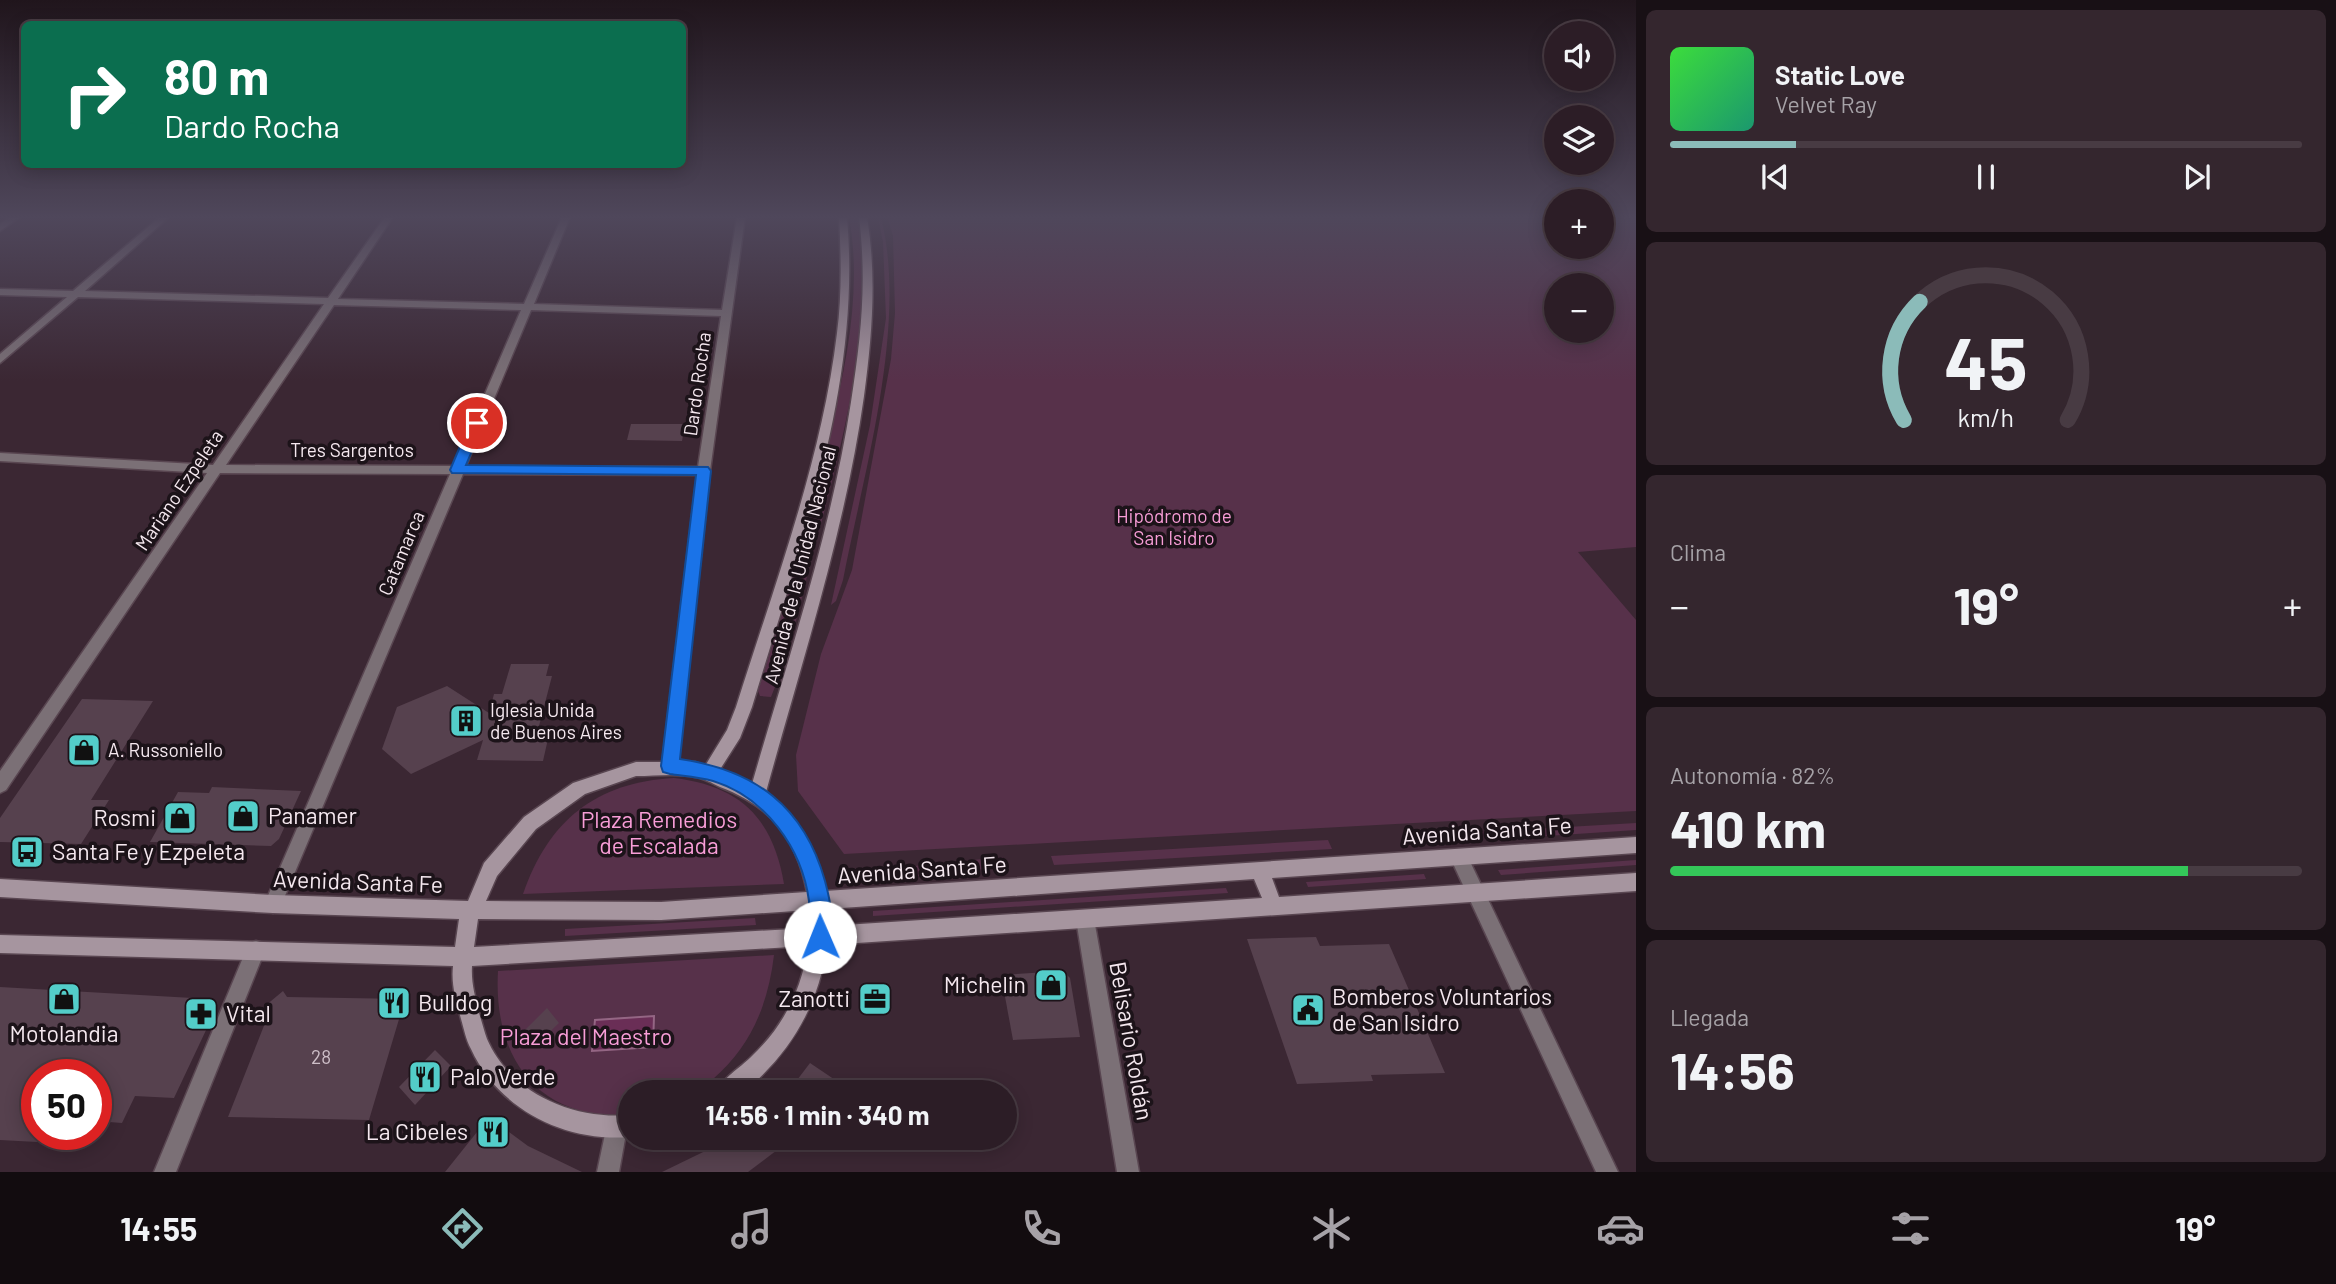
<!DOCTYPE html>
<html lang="es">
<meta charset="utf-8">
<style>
:root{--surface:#2c1d26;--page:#34262e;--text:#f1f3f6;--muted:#a6a2a7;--line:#483b43;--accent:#8bbbb9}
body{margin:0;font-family:Barlow,sans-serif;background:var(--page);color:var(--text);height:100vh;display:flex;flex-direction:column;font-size:26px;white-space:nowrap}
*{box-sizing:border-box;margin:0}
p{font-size:23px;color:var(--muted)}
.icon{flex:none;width:38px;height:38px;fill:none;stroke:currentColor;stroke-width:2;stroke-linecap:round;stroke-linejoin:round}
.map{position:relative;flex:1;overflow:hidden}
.panel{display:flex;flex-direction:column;gap:10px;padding:10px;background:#181015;width:700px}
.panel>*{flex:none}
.top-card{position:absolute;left:21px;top:21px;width:665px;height:147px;border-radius:10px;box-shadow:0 4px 18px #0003,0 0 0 2px var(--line);background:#0b6e4f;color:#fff;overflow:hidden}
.buttons{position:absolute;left:1544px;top:21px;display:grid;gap:14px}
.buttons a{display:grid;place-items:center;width:70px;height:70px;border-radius:50%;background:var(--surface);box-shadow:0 4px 18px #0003,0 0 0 2px var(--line);font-size:35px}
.speed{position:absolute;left:21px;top:1059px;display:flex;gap:14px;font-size:35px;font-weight:700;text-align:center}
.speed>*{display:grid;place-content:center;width:91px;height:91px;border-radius:50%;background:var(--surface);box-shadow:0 4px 18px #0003,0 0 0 2px var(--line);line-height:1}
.speed .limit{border:10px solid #d22;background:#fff;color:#111}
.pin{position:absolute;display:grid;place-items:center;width:60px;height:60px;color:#fff;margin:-30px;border:4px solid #fff;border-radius:50%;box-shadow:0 2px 7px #0007}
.me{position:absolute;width:77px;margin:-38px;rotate:359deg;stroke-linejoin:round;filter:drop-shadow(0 0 5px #0008)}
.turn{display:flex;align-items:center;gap:24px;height:147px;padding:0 28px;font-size:32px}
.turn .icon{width:91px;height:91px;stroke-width:2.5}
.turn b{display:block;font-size:49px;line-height:60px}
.big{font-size:52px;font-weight:700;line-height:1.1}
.panel .tile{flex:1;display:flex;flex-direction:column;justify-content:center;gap:10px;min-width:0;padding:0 24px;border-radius:10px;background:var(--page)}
.panel .dial{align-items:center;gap:0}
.dial svg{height:182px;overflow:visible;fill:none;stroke:var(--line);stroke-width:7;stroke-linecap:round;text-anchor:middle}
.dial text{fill:var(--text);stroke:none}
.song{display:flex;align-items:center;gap:21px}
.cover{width:84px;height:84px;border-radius:10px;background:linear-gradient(135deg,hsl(120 70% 55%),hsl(160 70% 35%))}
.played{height:7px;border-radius:4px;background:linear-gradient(90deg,var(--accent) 20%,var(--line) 20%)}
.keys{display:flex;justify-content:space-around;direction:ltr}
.heat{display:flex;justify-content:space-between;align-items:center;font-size:38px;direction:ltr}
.charge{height:10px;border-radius:5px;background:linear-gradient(90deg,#34c759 82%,var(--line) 0)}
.trip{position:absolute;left:618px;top:1080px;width:399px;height:70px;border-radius:35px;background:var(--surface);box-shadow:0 4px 18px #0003,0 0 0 2px var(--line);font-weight:700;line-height:70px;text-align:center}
.tab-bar{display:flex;height:112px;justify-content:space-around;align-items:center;background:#120c0f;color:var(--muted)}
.tab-bar .icon{width:49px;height:49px}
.tab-bar .current{color:var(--accent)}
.tab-bar b{font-size:32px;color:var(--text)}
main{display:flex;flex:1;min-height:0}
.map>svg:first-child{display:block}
.green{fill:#57314a;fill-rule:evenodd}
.water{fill:#6a2e56;stroke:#946684;stroke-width:2}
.building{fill:#56414e}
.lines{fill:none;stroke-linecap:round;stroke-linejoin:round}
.minor-casing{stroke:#594651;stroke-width:3}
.tertiary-casing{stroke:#594651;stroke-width:3}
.secondary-casing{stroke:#594651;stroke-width:3}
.minor{fill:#7b7076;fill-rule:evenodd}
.tertiary{fill:#7b7076;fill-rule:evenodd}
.secondary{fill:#a6959f;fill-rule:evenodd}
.route{fill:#1a73e8;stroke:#114b97;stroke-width:2}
.labels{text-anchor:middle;stroke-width:7;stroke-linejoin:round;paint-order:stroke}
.street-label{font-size:19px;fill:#f5e8ef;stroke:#1c1319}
.park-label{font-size:19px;fill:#f89dd7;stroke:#1c1319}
.poi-label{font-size:19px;fill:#f5e8ef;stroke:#1c1319;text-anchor:start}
.near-number-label{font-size:19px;fill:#cdbec7}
.near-poi-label{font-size:23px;fill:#f5e8ef;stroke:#1c1319;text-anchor:start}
.near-park-label{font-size:23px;fill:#f89dd7;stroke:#1c1319}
.near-street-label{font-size:23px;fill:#f5e8ef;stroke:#1c1319}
</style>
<main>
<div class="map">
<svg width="1636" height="1172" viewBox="0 0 1636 1172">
<rect width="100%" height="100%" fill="#3b2733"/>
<g class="green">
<path d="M 849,217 L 858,217 C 877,322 838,462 810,564 C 799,609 789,655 771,697 L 760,696 L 758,691 C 785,605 812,518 831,429 C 847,360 862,288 849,217 Z"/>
<path d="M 878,217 L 881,217 C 908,325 864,471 843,580 L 836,601 L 831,605 L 870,425 L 886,318 L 883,242 Z"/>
<path d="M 887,217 L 1556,217 L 1556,247 L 1601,247 L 1601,217 L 1636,217 L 1636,547 L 1578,552 L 1636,620 L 1636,811 L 844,854 L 798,791 L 796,755 L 821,654 L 852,570 L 891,359 L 895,313 L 893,236 ZM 1556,285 L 1601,285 L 1601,331 L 1556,331 Z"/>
<path d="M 674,778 C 740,786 773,818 784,884 L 523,894 C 548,821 596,782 674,778 Z"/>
<polygon points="1636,823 1636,830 1486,840 1482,832"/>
<polygon points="1328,840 1332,849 1054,865 1051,856"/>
<polygon points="1003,857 1006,867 866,881 865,871"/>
<polygon points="1636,860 1636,865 1501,875 1498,870"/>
<polygon points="1424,874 1426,879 1308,887 1306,882"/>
<polygon points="1226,888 1228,893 873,916 873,911"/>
<polygon points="755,918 756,925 565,936 565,929"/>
<path d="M 774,955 C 768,1005 751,1046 713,1079 C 708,1083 702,1090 696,1092 C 679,1096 648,1092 630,1092 L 630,1115 C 537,1121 493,1057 498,971 Z"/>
</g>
<polygon class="water" points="654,1016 653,1047 592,1051 595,1020"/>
<g class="building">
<polygon points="631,424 685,424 682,441 627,440"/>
<polygon points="511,664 549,664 546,676 552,676 538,730 550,730 543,761 477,760 483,740 411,774 382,749 397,707 447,686 489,713 494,694 502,694"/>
<polygon points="82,699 153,701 91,800 109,800 81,844 0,842 0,818"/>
<polygon points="212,787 301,791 279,839 271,846 150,842 178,792 209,793"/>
<polygon points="1316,937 1320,946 1389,944 1445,1073 1371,1075 1373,1081 1297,1084 1247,939"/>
<polygon points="1063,971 1070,978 1080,1037 1013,1040 1001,975"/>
<polygon points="0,987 210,999 216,1009 174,1098 135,1096 122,1123 96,1121 96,1074 37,1074 37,1142 0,1140"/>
<polygon points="283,991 287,997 405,999 369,1120 228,1117 269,1013 265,1006"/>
<polygon points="547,1008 559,1023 535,1046 523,1032"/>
<polygon points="435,1050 451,1066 415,1105 399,1087"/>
<polygon points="810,1063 853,1092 788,1092"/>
<polygon points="489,1117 528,1146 582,1172 445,1172"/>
<polygon points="732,1138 793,1138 748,1172 662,1172"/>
</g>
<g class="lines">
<defs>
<g id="minor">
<polygon points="10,217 20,217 0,231 0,224"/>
<path d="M 160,217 L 169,217 L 85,291 L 328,298 L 385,217 L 393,217 L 338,299 L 524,304 L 562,217 L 570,217 L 534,304 L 722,310 L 737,217 L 745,217 L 710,471 L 678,766 L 676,771 L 670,773 L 664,771 L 662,766 L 697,475 L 463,474 L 279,910 L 273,913 L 267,910 L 264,904 L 267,898 L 450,474 L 220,473 L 6,790 L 0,793 L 0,771 L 207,473 L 0,461 L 0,453 L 213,465 L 324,304 L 78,297 L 0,363 L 0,354 L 67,297 L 0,295 L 0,289 L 73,291 ZM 334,305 L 521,310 L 454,466 L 226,465 ZM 531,310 L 721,316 L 698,467 L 466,466 Z"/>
<polygon points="1459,849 1465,851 1618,1172 1596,1172 1450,857 1453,851"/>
<polygon points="1085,910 1092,912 1094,919 1139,1172 1117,1172 1076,919 1078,912"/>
<polygon points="256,941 263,943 265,950 176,1172 154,1172 249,943"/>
</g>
<polygon id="tertiary" points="616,1117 624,1120 627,1128 619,1172 597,1172 608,1120"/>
<path id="secondary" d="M 839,217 L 847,217 C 862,386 799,548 752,707 L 740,738 L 719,771 L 752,784 C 788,658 831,533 851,402 C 861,337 867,283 859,217 L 867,217 C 877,277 872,336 864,396 C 845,531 802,661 766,792 C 798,818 816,850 825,891 L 1636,837 L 1636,853 L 1272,878 L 1279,897 L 1636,873 L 1636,891 L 827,945 C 819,1006 790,1053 744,1092 L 717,1092 C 722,1078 740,1068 751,1057 C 783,1027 802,990 808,946 L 472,966 C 471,983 475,996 479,1013 C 482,1022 484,1031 487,1039 C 511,1094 574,1120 630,1115 L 630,1137 C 565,1142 499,1110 471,1049 C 466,1040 464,1029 461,1019 C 456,1000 451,985 453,966 L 0,953 L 0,935 L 455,947 L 459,919 L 273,913 L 0,897 L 0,879 L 273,895 L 468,901 L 484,863 L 524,817 L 573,783 L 636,762 L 695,762 L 705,766 L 727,730 L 736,707 C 774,586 822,460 837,333 C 842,295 841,255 839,217 ZM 636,776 C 654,776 677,773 695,777 C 703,778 712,783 720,787 C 772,807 796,837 807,892 L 661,902 L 486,901 L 497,876 L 536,829 L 585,794 ZM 1254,879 L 1262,898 L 829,926 L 828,909 ZM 810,910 L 810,928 L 474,947 L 478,919 L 661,920 Z"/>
</defs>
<use href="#minor" class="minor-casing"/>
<use href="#tertiary" class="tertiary-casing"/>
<use href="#secondary" class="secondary-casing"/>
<use href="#minor" class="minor"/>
<use href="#tertiary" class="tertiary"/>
<use href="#secondary" class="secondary"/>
</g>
<linearGradient id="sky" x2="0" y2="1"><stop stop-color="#20151c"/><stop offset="0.57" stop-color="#4f475b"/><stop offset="1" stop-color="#4f475b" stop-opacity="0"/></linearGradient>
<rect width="1636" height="381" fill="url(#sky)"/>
<path class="route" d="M 477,419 L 484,423 L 466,465 L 708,467 L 711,471 L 680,759 C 755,770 804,806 825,881 C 830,900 836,925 828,944 L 820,947 L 813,944 C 807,930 811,916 809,901 C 802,848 765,797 713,781 C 699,777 684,776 670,774 L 663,772 L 661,766 L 696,475 L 452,473 L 450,470 L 470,423 Z"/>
<defs>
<symbol id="building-square" viewBox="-11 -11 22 22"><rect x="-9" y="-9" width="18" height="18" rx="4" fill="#53cdc9" stroke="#1c1319"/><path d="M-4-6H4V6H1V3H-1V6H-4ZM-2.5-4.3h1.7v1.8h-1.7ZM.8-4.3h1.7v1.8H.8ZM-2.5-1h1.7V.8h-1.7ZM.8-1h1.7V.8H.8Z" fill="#111"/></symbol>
<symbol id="shop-square" viewBox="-11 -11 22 22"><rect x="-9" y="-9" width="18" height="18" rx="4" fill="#53cdc9" stroke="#1c1319"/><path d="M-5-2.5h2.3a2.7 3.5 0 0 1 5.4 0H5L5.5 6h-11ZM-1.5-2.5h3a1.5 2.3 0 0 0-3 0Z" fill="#111"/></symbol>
<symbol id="bus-square" viewBox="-11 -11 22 22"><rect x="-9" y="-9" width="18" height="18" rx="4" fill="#53cdc9" stroke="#1c1319"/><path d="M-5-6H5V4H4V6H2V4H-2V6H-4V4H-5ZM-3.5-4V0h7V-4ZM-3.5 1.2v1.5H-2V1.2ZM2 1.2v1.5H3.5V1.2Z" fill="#111"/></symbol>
<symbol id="office-square" viewBox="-11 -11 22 22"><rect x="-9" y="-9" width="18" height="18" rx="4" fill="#53cdc9" stroke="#1c1319"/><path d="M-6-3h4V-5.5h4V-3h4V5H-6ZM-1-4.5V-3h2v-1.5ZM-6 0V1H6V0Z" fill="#111"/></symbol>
<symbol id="restaurant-square" viewBox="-11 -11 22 22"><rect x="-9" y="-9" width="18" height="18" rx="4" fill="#53cdc9" stroke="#1c1319"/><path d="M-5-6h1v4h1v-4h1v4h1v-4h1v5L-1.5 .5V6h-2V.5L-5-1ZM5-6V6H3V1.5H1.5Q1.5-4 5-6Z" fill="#111"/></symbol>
<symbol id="civic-square" viewBox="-11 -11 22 22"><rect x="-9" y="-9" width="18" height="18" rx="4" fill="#53cdc9" stroke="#1c1319"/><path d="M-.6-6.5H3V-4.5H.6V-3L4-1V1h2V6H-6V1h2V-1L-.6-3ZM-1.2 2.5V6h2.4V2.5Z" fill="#111"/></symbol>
<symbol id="pharmacy-square" viewBox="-11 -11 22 22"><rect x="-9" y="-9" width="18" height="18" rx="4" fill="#53cdc9" stroke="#1c1319"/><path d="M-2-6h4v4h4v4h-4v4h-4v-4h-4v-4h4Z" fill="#111"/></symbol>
</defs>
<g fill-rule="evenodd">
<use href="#building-square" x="447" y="702" width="38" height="38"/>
<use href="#shop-square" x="65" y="731" width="38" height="38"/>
<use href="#shop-square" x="224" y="797" width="38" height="38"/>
<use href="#shop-square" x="161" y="799" width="38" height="38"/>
<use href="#bus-square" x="8" y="833" width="38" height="38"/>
<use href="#shop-square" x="1032" y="966" width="38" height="38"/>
<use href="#shop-square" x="45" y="980" width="38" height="38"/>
<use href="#office-square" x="856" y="980" width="38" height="38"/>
<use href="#restaurant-square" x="375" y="984" width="38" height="38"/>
<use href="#civic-square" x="1289" y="991" width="38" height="38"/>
<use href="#pharmacy-square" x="182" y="995" width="38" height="38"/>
<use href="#restaurant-square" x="406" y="1058" width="38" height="38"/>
<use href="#restaurant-square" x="474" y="1113" width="38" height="38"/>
</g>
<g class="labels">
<g class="street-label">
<text transform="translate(697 384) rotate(-82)" y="7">Dardo Rocha</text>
<text x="352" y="457">Tres Sargentos</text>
<text transform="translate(179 490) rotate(-56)" y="7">Mariano Ezpeleta</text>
<text transform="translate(401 553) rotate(-67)" y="7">Catamarca</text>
<text transform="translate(800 565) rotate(-76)" y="7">Avenida de la Unidad Nacional</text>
</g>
<g class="park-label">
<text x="1174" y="523">Hipódromo de<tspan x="1174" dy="22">San Isidro</tspan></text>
</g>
<g class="poi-label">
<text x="490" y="717">Iglesia Unida<tspan x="490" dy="22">de Buenos Aires</tspan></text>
<text x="108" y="757">A. Russoniello</text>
</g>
<g class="near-number-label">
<text x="321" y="1064">28</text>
</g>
<g class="near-poi-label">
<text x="268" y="824">Panamer</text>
<text x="156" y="826" text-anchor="end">Rosmi</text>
<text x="52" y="860">Santa Fe y Ezpeleta</text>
<text x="1026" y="993" text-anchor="end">Michelin</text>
<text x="1332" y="1005">Bomberos Voluntarios<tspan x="1332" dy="26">de San Isidro</tspan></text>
<text x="850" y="1007" text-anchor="end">Zanotti</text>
<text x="418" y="1011">Bulldog</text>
<text x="226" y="1022">Vital</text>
<text x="64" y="1042" text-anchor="middle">Motolandia</text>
<text x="450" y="1085">Palo Verde</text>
<text x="468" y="1140" text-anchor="end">La Cibeles</text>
</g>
<g class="near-park-label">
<text x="659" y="828">Plaza Remedios<tspan x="659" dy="26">de Escalada</tspan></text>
<text x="586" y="1045">Plaza del Maestro</text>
</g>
<g class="near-street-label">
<text transform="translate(1487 831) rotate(-4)" y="8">Avenida Santa Fe</text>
<text transform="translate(922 870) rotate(-4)" y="8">Avenida Santa Fe</text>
<text transform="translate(358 882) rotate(2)" y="8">Avenida Santa Fe</text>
<text transform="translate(1131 1041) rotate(80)" y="8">Belisario Roldán</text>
</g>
</g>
</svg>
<div class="buttons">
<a><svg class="icon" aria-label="sound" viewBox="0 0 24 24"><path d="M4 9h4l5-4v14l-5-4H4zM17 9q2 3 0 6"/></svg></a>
<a><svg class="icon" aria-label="layers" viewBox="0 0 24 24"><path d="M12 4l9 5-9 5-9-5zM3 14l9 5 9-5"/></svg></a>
<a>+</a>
<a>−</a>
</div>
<div class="speed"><div class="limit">50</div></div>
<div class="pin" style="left:477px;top:423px;background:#d93025"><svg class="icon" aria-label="arrive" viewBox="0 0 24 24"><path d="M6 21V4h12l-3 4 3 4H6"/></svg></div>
<svg class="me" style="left:820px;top:937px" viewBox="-20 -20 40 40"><circle r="19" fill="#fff"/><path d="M0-13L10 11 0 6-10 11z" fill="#1a73e8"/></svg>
<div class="trip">14:56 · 1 min · 340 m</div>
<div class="top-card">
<div class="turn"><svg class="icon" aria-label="right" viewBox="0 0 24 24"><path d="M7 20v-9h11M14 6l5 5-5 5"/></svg><div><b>80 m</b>Dardo Rocha</div></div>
</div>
</div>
<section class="panel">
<div class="tile">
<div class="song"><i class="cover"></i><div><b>Static Love</b><p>Velvet Ray</p></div></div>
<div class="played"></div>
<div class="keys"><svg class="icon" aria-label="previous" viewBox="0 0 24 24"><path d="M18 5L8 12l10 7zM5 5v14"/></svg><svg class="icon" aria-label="pause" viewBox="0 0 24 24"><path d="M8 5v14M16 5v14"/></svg><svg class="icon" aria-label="next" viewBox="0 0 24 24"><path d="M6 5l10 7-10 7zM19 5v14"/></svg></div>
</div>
<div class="tile dial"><svg viewBox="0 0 100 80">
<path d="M14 69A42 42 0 1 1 86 69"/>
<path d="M14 69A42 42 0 0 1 21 17" stroke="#8bbbb9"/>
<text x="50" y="56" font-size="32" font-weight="700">45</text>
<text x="50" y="72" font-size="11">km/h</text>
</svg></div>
<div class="tile"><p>Clima</p>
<div class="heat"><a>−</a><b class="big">19°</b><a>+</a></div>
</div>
<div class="tile"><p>Autonomía · 82%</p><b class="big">410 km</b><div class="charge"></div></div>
<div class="tile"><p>Llegada</p><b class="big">14:56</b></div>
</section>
</main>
<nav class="tab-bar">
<b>14:55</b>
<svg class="icon current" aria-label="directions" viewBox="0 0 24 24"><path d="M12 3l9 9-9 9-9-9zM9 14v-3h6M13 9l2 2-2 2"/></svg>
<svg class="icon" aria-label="music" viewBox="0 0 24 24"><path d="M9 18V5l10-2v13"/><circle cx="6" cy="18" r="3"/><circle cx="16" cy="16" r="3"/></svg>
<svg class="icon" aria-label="phone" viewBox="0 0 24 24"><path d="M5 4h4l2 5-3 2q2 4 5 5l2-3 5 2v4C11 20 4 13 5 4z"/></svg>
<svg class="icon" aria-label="climate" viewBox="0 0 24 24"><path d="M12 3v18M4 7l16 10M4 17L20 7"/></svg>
<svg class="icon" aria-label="car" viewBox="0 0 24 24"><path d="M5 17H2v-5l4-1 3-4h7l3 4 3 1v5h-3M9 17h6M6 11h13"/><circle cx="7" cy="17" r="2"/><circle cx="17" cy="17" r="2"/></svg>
<svg class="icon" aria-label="filters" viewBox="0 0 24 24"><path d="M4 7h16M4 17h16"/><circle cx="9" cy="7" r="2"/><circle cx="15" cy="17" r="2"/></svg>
<b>19°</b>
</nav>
